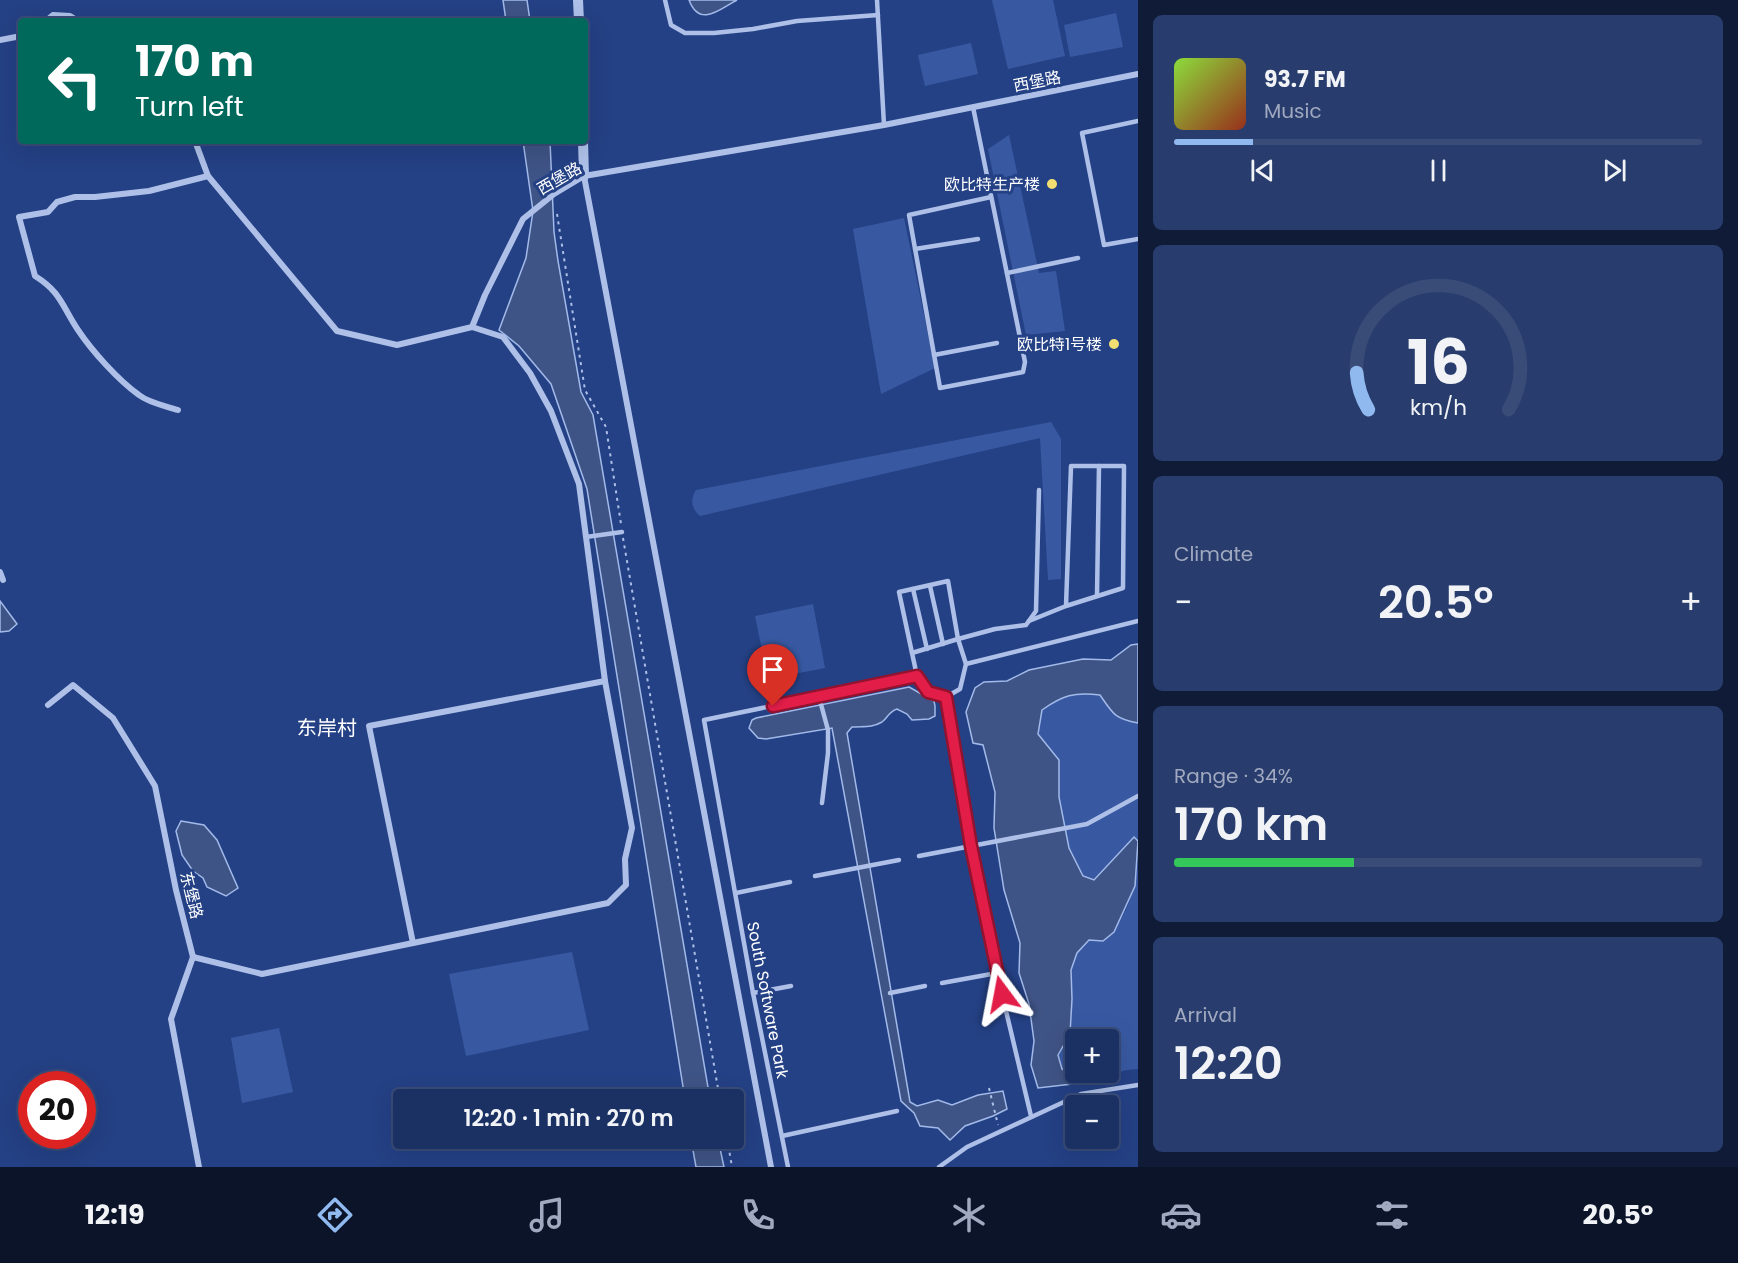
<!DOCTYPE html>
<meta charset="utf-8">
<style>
:root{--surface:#1b3164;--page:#283d6d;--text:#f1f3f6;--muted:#a0a9bf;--line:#394c78;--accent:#90b9f0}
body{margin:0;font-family:Poppins,"Noto Sans SC",sans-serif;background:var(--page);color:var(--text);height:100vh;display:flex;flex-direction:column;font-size:22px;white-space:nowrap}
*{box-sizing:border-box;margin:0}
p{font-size:20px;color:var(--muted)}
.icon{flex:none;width:33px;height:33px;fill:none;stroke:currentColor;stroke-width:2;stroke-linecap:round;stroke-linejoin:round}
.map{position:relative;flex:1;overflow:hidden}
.sheet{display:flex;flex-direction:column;gap:15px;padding:15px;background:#0f1b37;width:600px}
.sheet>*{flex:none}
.top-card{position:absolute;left:18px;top:18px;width:570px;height:126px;border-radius:6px;box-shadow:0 6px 24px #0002,0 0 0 2px var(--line);background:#00695c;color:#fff;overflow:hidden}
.controls{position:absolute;left:1065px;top:1029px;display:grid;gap:12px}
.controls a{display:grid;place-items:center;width:54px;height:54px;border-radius:6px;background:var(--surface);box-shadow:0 6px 24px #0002,0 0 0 2px var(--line);font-size:30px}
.speed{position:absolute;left:18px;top:1071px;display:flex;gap:12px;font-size:30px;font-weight:700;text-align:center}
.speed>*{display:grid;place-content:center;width:78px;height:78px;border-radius:50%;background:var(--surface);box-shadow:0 6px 24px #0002,0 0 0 2px var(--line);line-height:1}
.speed .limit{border:9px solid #d22;background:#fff;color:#111}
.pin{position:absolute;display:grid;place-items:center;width:51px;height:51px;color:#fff;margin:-62px -26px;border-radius:50% 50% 50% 0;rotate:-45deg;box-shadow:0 0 6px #0007}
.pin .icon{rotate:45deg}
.me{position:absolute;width:66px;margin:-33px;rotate:347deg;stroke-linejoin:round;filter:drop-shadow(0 0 4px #0008)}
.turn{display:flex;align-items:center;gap:21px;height:126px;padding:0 18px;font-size:27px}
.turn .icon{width:78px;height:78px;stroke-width:2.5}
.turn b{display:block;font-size:42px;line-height:51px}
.big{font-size:45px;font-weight:600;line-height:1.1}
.sheet .tile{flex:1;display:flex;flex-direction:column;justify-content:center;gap:9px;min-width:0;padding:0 21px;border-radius:9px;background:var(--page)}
.sheet .dial{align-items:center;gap:0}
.dial svg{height:156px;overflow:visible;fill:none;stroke:var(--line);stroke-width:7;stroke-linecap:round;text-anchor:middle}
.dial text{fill:var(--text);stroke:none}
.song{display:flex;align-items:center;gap:18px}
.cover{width:72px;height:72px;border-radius:9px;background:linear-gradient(135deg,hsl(90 70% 55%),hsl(10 70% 35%))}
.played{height:6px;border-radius:3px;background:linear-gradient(90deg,var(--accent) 15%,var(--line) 15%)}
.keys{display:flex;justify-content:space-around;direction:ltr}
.heat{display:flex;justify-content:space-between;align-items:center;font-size:33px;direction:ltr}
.charge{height:9px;border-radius:4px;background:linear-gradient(90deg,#34c759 34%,var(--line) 0)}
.trip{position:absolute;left:393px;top:1089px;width:351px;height:60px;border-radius:6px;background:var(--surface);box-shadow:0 6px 24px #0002,0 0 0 2px var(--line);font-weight:600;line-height:60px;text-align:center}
.tab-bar{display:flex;height:96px;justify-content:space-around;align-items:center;background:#0b1428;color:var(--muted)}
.tab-bar .icon{width:42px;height:42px}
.tab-bar .active{color:var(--accent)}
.tab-bar b{font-size:27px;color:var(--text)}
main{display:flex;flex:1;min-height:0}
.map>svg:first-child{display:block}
.green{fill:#3859a2;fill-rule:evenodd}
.water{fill:#3f5486;stroke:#a2bae9;stroke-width:1.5}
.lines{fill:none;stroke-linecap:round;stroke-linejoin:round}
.path{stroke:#aec0e8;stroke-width:2;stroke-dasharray:3 4.5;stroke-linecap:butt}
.service{stroke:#aec0e8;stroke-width:4.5}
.minor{stroke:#aec0e8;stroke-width:6}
.tertiary{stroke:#aec0e8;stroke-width:10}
.route-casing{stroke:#92132f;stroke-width:15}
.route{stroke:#e11d48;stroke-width:10}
.poi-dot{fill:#f3de71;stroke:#244185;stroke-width:2}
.labels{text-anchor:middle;stroke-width:6;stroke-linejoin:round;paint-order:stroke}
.street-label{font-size:16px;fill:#fff;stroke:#244185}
.poi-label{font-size:16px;fill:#fff;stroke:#244185;text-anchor:end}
.quarter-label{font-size:20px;fill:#fff;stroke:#244185}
</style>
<main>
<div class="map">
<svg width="1138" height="1167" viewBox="0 0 1138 1167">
<rect width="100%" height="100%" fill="#244185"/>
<g class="green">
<polygon points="992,0 1053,0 1065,56 1008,69"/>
<polygon points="1116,13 1123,47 1070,57 1064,25"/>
<polygon points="971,43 978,74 925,86 918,55"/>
<polygon points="1009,135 1039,273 1056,271 1065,331 1026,335 988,149"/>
<polygon points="904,218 935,368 881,394 853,229"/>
<path d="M 1051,422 L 1061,439 L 1061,579 L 1048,580 L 1040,438 L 700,516 C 691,508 690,500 696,490 Z"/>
<polygon points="813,604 825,668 768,679 755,616"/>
<path d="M 1079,693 L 1100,695 C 1113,713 1115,719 1138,723 L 1138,841 L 1134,837 L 1094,881 L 1083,876 L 1069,848 L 1059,797 L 1059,760 L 1038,734 L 1042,710 L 1056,700 Z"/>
<path d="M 1138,863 L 1138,1069 L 1127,1070 L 1072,1084 L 1072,1076 L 1062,1069 L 1057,1054 L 1070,1034 L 1072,999 L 1071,970 L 1077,953 L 1090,940 L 1103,941 C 1125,923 1135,890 1138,863 ZM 1076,1040 L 1108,1040 L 1108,1072 L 1076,1072 Z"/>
<polygon points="572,952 589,1030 466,1056 449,974"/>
<polygon points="279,1028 293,1092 242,1103 231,1038"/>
</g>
<g class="water">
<polygon points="503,0 527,0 530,21 506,21"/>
<path d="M 689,0 L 737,0 C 721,8 700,29 689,0 Z"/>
<polygon points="523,141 550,141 554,232 558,261 581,392 593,415 710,1099 685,1099 587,489 551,384 519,346 499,330 526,258 533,211"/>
<polygon points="0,601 17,624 9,631 0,632"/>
<path d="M 1138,644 L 1138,723 C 1115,719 1113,714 1100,695 C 1074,692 1063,695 1042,710 L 1038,734 L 1059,760 L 1059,797 L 1069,848 L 1083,876 L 1094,880 L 1134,837 L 1138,841 L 1135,886 L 1114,932 L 1103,941 L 1089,940 L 1077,953 L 1071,970 L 1072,999 L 1070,1034 L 1058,1055 L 1062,1069 L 1072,1076 L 1072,1084 L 1038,1088 L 1031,1065 L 1034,1041 L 1029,1004 L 1019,973 L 1020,943 L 1004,890 L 994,828 L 995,792 L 983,745 L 973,743 L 966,712 L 975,688 L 984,682 L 1007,681 L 1029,670 L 1083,659 L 1111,660 L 1131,645 Z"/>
<path d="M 909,687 L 934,701 L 935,706 L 935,716 L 929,719 L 912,720 L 907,714 L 897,709 C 888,712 888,718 882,722 C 872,728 863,726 852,727 L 847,733 L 910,1102 L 917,1106 L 938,1100 L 952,1105 L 978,1095 L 1003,1091 L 1007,1109 L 993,1116 L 965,1126 L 950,1140 L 938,1128 L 920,1126 L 914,1113 L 901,1101 L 832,728 L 766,739 L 758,738 L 749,728 L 752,720 L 756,718 Z"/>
<polygon points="181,821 204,825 217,840 238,888 226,896 207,887 203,878 193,871 182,855 176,831"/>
<polygon points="691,1139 718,1139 724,1167 696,1167"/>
</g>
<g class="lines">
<g class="path">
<polyline points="557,214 585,390 606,427 621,524"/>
<polyline points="623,538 720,1100"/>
<polyline points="989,1088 998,1125"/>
<polyline points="727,1138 732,1167"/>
</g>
<g class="service">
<polyline points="665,0 671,25 685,33 714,33 753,29 797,21 878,15"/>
<polyline points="877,0 884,125"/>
<polyline points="973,107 1025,362 1023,372 940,388 909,215 991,197"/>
<polyline points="1138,121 1082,133 1104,245 1138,239"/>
<polyline points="915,249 978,239"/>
<polyline points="1007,273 1078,258"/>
<polyline points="1022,348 1073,339"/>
<polyline points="934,355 997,343"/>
<polyline points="586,537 622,532"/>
<polyline points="930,586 943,644"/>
<polyline points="913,589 927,649"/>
<polyline points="1097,596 1099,466"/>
<polyline points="1029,621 1066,606 1071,466 1124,466 1123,588 1066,606"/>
<polygon points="958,639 966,664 960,689 946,697 928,692 917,676 912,653"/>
<polyline points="912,653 899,592 948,581 958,639 995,629 1026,625 1036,611 1039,490"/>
<polyline points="966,664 1138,621"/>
<polyline points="819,697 828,730 828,753 822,803"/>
<polyline points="946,697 971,846 997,973 1031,1116"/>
<polyline points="919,856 1087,824 1138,796"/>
<polyline points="815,876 899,860"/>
<polyline points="736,893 790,882"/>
<polyline points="942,983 997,973"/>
<polyline points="753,993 791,986"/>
<polyline points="890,993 925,986"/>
<polyline points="782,1136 897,1111"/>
<polyline points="788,1167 753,993 704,720 917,676"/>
<polyline points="939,1167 967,1147 1081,1094 1138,1085"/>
</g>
<g class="minor">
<polyline points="46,21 53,15 70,16 78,21"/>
<polyline points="0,40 21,36"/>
<polyline points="195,141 208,176 337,331 397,345 472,327 485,295 523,219 554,194 584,176 884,125 1138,74"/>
<polyline points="584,176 771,1167"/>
<path d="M 178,410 C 166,406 149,403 139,395 C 118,380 92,351 78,330 C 62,306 61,292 35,276 L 19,217 L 48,212 L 57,202 L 75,197 L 95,197 L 149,191 L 208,176"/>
<polyline points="0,572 3,580"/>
<polyline points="48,705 73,685 113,718 155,786 176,890 193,957 171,1019 199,1167"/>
<polyline points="413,943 369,726 605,681"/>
<polyline points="193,957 262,974 608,903 626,885 625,859 632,828 605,681 579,484 551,411 530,373 503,337 472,327"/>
</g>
<g class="tertiary">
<polyline points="578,0 579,21"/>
<polyline points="583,141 584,176"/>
</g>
</g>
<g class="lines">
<defs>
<polyline id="route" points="773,706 917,676 928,692 946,697 971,846 1002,994"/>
</defs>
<use href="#route" class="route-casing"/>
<use href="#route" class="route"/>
</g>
<g class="poi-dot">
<circle cx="1052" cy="184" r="6"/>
<circle cx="1114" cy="344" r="6"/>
</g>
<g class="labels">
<g class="street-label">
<text transform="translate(1037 81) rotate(-11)" y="6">西堡路</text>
<text transform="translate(559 178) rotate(-30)" y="6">西堡路</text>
<text transform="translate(192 895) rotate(76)" y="6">东堡路</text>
<text transform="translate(768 1000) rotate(79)" y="6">South Software Park</text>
</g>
<g class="poi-label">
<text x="1040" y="190">欧比特生产楼</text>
<text x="1102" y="350">欧比特1号楼</text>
</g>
<g class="quarter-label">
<text x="327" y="735">东岸村</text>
</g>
</g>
</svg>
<div class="controls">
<a>+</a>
<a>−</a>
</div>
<div class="speed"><div class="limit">20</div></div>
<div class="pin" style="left:773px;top:706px;background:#d93025"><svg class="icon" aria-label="arrive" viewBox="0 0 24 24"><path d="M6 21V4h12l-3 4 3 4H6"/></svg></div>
<svg class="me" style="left:1002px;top:994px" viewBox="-20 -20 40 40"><path d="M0-17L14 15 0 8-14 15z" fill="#e11d48" stroke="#fff" stroke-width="4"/></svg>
<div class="trip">12:20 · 1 min · 270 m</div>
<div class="top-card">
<div class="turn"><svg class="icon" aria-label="left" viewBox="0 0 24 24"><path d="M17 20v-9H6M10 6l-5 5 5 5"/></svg><div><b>170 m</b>Turn left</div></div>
</div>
</div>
<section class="sheet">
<div class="tile">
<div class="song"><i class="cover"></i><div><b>93.7 FM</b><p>Music</p></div></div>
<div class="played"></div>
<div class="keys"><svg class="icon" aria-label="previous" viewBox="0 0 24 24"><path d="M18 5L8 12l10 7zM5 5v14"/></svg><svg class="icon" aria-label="pause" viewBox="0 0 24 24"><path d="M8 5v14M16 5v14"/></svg><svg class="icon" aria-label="next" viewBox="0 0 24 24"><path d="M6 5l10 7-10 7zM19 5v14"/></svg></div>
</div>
<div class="tile dial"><svg viewBox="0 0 100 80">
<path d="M14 69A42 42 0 1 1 86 69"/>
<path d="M14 69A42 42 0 0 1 8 50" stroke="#90b9f0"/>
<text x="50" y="56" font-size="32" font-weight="700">16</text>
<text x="50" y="72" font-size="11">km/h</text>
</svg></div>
<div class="tile"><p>Climate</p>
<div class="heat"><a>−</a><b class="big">20.5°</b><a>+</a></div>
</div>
<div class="tile"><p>Range · 34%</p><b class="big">170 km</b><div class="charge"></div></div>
<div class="tile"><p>Arrival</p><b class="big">12:20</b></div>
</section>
</main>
<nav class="tab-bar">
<b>12:19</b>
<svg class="icon active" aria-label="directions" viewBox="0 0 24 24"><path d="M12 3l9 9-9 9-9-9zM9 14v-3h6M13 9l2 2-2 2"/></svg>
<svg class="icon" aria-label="music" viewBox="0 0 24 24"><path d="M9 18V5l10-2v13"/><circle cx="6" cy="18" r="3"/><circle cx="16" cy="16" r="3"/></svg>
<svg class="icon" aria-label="phone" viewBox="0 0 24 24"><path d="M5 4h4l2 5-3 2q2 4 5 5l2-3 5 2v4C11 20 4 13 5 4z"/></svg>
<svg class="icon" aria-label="climate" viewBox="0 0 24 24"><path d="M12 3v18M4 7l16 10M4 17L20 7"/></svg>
<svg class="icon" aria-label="car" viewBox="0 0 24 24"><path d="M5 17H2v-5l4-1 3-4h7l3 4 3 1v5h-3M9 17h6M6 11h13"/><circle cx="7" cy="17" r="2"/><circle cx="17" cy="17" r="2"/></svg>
<svg class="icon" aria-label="filters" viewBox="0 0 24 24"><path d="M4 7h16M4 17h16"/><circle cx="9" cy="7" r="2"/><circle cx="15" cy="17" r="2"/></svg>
<b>20.5°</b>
</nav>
